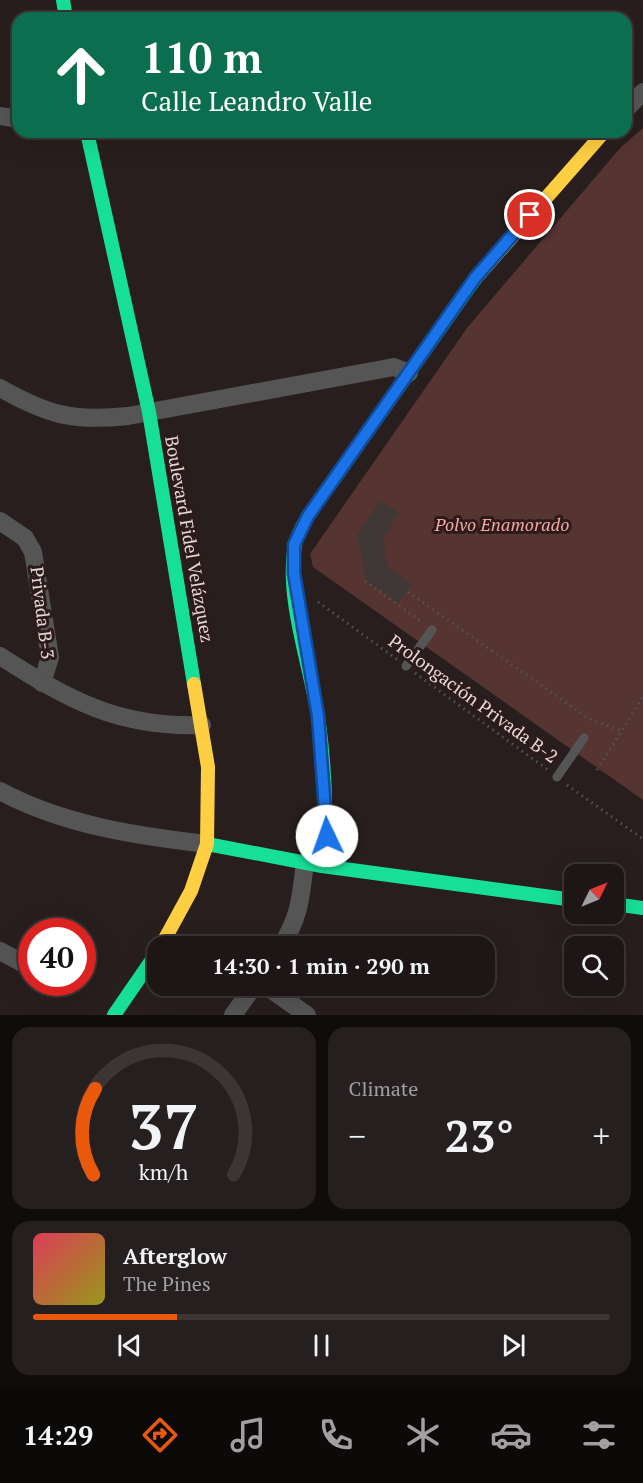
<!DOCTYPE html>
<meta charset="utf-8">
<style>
:root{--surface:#1e1616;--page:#261f1f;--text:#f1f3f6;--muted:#a19fa1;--line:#3c3535;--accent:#ea580c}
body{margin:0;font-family:"PT Serif",serif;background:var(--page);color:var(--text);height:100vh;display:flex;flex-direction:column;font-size:22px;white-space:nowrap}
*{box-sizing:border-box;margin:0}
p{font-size:20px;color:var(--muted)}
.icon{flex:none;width:33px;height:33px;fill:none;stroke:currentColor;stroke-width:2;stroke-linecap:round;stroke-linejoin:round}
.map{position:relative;height:1015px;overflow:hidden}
.details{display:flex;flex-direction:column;gap:12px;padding:12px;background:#100c0c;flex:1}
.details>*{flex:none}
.top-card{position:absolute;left:12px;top:12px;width:620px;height:126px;border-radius:18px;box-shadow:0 6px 24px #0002,0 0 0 2px var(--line);background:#0b6e4f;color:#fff;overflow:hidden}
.needle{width:39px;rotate:47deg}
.controls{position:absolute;left:564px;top:864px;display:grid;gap:12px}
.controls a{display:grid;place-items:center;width:60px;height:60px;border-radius:12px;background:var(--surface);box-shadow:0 6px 24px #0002,0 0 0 2px var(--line);font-size:30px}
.speed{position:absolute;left:18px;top:918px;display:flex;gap:12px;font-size:30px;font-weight:700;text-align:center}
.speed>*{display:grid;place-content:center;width:78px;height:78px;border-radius:50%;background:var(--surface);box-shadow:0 6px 24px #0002,0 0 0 2px var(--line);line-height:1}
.speed .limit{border:9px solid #d22;background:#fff;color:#111}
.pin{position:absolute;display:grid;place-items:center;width:51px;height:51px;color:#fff;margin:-26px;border:3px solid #fff;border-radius:50%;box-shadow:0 2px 6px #0007}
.me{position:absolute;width:66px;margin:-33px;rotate:357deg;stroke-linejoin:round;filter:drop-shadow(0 0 4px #0008)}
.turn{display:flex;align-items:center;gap:21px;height:126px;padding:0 30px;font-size:27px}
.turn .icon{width:78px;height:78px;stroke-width:2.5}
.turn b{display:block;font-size:42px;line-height:51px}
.big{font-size:45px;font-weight:700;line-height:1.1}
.details .tile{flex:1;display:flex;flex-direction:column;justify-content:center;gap:9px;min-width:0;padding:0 21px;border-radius:18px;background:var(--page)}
.details .dial{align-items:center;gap:0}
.dial svg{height:156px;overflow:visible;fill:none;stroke:var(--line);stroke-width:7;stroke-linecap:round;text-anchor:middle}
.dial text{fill:var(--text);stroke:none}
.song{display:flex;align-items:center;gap:18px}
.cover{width:72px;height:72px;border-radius:9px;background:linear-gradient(135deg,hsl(350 70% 55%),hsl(60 70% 35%))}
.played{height:6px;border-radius:3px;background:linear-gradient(90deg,var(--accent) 25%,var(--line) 25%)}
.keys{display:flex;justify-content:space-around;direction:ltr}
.heat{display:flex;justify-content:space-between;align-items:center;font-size:33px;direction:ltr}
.details .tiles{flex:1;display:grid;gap:12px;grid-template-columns:1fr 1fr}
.tile:last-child{grid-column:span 2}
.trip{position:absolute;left:147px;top:936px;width:348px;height:60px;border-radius:18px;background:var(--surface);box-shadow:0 6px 24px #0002,0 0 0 2px var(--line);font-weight:700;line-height:60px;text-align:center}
.tabs{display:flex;height:96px;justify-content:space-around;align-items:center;background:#0c0909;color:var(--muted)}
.tabs .icon{width:42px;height:42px}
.tabs .current{color:var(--accent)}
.tabs b{font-size:27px;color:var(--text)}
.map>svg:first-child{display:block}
.green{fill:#563431}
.building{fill:#403836}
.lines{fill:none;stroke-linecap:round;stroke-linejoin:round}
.path{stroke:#545253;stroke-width:3;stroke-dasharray:1.5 4.5;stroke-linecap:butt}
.lane{stroke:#555556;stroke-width:9}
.street{stroke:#555556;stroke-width:18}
.fast{stroke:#16e098;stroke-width:14}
.slow{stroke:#ffcf43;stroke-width:14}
.route-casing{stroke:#114b97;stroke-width:15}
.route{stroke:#1a73e8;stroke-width:10}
.labels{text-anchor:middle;stroke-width:6;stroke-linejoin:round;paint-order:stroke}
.park-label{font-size:18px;font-style:italic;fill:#f5a7a2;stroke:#2c1b1a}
.street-label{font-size:18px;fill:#e5d9d8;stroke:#2c1b1a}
</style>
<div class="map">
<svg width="643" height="1015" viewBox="0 0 643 1015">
<rect width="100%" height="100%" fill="#281e1e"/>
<polygon class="green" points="643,128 643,800 313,567 310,554 467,328 621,147"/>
<polygon class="building" points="380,501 399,513 383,538 388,567 412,584 398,603 366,580 357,535"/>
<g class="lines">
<g class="path">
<polyline points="365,581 422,622"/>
<polyline points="408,592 588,718 621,731"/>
<polyline points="318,602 398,660"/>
<polyline points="415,673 548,770"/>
<polyline points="597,770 643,697"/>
<polyline points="567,785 643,839"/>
</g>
<g class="lane">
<polyline points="406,666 432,630"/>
<polyline points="557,777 584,738"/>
</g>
<g class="street">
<polyline points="626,109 643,92"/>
<polyline points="0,116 18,119"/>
<path d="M 0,388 C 48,415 73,422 128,416 L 394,367 L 409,373"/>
<polyline points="0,521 25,538 33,552 50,657 42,683"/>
<path d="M 0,656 C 69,700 118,728 202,725"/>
<path d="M 0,791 C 63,825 137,836 207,844"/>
<path d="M 281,946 C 300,917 301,896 305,862"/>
<polyline points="0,951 32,968"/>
<polyline points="266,986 307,1015"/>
<polyline points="233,1015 254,986"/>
</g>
<g class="fast">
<polyline points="63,0 66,18"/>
<polyline points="87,132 149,412 194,684"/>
<polyline points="207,844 322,866 574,900"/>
<path d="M 322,866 C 328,816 325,766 318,716 C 310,664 285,597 295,545 C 297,535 303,525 308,516 L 475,279"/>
<polyline points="614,904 643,908"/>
<polyline points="114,1015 158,951"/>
</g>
<g class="slow">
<polyline points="475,279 604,132"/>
<polyline points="161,946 191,891 207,844 208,767 194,684"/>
</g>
</g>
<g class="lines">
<defs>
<polyline id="route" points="327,836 318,716 294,573 294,545 308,516 475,278 530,215"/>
</defs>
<use href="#route" class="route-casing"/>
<use href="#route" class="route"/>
</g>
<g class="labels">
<g class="park-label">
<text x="502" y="531">Polvo Enamorado</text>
</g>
<g class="street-label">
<text transform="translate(189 539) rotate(80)" y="6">Boulevard Fidel Velázquez</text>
<text transform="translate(42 613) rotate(83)" y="6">Privada B-3</text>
<text transform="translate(473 699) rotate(36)" y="6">Prolongación Privada B-2</text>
</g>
</g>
</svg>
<div class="controls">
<a><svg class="needle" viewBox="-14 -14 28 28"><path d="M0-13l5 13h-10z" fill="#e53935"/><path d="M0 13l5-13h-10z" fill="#a19fa1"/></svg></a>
<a><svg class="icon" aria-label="search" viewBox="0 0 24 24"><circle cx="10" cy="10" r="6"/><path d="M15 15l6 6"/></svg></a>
</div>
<div class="speed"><div class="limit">40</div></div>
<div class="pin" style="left:530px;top:215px;background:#d93025"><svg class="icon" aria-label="arrive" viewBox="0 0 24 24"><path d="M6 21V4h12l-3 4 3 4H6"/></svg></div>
<svg class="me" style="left:327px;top:836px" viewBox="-20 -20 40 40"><circle r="19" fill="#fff"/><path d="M0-13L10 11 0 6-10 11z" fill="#1a73e8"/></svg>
<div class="trip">14:30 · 1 min · 290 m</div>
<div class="top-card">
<div class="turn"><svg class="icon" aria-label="ahead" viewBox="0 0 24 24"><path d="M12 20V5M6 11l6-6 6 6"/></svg><div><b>110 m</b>Calle Leandro Valle</div></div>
</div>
</div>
<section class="details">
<div class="tiles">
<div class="tile dial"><svg viewBox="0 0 100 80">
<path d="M14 69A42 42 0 1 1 86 69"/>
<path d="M14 69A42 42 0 0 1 15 25" stroke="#ea580c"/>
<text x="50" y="56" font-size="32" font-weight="700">37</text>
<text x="50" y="72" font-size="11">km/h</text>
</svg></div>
<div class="tile"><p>Climate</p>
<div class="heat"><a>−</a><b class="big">23°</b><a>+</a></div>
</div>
<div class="tile">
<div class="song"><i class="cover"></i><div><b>Afterglow</b><p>The Pines</p></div></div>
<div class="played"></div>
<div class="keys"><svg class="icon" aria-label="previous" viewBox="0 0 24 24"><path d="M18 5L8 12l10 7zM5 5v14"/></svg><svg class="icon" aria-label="pause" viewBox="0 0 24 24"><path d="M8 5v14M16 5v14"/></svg><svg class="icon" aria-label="next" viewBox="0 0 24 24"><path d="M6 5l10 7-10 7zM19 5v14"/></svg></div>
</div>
</div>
</section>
<nav class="tabs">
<b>14:29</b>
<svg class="icon current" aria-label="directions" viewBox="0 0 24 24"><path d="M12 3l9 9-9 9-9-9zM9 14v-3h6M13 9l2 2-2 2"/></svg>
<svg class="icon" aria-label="music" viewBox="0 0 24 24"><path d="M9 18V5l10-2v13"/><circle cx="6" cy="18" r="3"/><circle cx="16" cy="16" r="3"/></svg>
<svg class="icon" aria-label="phone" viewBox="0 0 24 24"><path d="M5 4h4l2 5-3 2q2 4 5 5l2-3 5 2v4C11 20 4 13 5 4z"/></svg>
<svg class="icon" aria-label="climate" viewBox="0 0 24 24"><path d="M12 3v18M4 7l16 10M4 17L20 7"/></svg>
<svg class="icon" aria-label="car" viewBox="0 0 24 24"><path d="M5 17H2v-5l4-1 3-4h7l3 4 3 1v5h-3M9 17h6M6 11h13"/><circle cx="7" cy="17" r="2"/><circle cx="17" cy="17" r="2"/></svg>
<svg class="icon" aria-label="filters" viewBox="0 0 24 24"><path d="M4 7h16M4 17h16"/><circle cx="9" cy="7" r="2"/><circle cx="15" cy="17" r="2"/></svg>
</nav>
